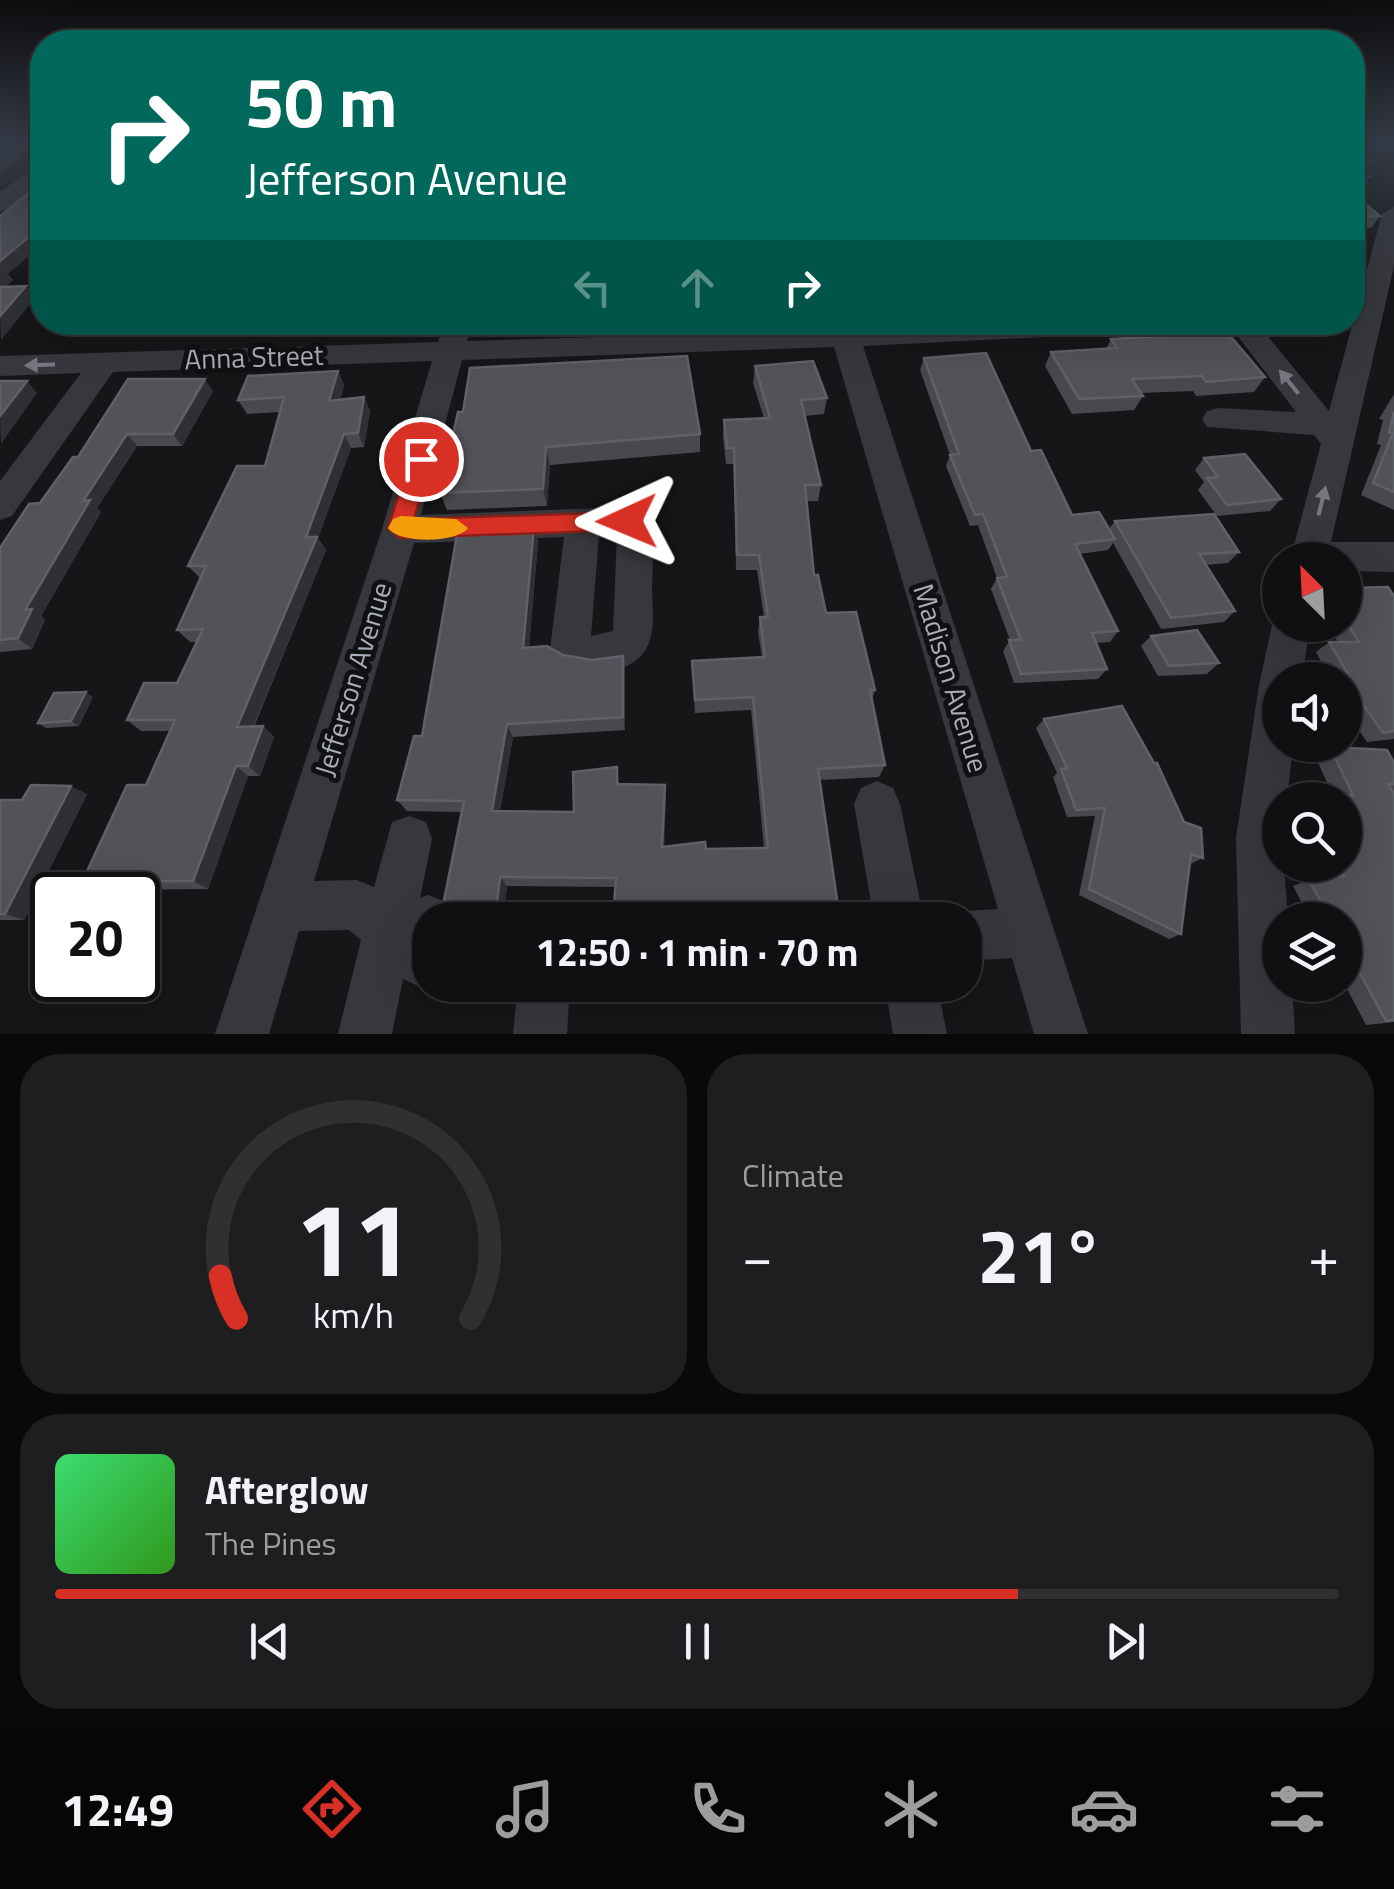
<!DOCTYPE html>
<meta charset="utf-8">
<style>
:root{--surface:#101012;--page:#1e1e20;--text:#f1f3f6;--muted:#9c9d9f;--line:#303032;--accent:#d93025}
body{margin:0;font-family:"Titillium Web",sans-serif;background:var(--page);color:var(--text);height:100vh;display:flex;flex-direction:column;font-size:38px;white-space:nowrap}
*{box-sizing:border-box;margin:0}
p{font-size:32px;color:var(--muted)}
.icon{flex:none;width:55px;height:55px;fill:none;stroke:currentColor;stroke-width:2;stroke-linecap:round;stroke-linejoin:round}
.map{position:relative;height:1034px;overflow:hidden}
.panel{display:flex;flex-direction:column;gap:20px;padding:20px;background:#09090a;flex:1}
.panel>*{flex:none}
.hud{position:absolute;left:30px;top:30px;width:1335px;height:305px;border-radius:40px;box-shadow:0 10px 40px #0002,0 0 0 2px var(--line);background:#00695c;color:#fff;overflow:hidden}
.needle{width:65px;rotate:336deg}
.tools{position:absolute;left:1262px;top:542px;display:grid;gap:20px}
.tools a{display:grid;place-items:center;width:100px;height:100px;border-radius:50%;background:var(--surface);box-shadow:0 10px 40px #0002,0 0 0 2px var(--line);font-size:50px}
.speed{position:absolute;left:30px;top:872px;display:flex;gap:20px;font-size:50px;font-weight:700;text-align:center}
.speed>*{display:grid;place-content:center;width:130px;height:130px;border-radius:50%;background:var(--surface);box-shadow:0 10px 40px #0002,0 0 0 2px var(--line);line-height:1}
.speed .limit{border:5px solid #111;border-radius:15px;background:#fff;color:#111}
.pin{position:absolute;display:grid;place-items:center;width:85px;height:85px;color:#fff;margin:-42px;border:5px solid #fff;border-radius:50%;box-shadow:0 2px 10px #0007}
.me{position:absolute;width:110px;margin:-55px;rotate:269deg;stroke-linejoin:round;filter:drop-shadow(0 0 8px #0008)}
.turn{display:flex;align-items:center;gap:35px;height:210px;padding:0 50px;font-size:45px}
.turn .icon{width:130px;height:130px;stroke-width:2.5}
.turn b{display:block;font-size:70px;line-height:85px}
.lanes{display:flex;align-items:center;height:95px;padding:0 50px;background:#0003;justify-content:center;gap:50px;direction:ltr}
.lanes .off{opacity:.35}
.big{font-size:75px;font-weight:700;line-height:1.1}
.panel .widget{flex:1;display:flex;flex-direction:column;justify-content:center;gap:15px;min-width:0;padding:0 35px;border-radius:40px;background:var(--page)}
.panel .dial{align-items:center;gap:0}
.dial svg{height:260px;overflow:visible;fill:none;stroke:var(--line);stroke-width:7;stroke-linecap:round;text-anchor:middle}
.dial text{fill:var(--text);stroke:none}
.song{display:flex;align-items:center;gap:30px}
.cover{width:120px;height:120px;border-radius:15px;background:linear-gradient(135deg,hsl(140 70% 55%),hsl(110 70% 35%))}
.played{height:10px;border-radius:5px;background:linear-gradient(90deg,var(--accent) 75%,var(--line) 75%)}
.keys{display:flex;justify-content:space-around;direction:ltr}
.heat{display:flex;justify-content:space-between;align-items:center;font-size:55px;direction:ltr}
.panel .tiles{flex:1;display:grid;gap:20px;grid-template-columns:1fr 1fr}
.widget:last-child{grid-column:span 2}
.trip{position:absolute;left:412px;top:902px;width:570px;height:100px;border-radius:40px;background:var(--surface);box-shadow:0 10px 40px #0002,0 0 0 2px var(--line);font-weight:700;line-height:100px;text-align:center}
.dock{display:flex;height:160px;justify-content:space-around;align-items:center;background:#060607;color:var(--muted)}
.dock .icon{width:70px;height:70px}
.dock .on{color:var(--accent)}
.dock b{font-size:45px;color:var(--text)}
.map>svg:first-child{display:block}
.green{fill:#1e261f}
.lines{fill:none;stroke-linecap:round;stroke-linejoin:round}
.minor{fill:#37383d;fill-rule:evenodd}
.wall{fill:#47494d}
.shaded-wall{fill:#2f3033}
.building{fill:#525359;stroke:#5f6168;stroke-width:2.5}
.oneway{fill:#757881}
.route{fill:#d93025;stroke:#8d1f18;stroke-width:2.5}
.slow{fill:#f59e0b}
.labels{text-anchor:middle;stroke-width:10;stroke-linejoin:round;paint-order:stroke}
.street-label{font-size:28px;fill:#a8adb8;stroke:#111113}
</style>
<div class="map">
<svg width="1394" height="1034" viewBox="0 0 1394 1034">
<rect width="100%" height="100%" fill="#161618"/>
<polygon class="green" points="475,322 814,322 815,323 491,336 474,327"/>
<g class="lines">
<g class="minor">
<polygon points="42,163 42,181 8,209 0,211 0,192"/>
<polygon points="1394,207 1394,266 1331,542 1394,542 1394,572 1345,571 1345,560 1290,560 1321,444 1314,435 1207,427 1202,419 1207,411 1218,408 1296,412 1227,322 1256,322 1329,411 1382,214"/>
<path d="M 444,322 L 472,322 L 467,341 L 829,330 L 827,322 L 855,322 L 857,328 L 980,322 L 1181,322 L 1167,331 L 863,346 L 1088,1034 L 1034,1034 L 1012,958 L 965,961 L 965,920 L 946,920 L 965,911 L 998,909 L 834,347 L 462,360 L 421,515 L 627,507 L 639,511 C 656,535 653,557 652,585 C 652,602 655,624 650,640 C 638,679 585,674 556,661 L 550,649 L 564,537 L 414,543 L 314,881 L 357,880 L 374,887 L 392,822 L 409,816 L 426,822 L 432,839 L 420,898 L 428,895 L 446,902 L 453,920 L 430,920 L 430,981 L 418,986 L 403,979 L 392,1034 L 338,1034 L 361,940 L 349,930 L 299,931 L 269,1034 L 215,1034 L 382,529 L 432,361 L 113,372 L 12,516 L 0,520 L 0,481 L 81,373 L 0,376 L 0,356 L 438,342 ZM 599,535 L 617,535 L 613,631 L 591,636 Z"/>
<polygon points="1280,612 1280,625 1310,625 1302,680 1280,680 1280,745 1293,745 1287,800 1280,800 1280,865 1284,865 1288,920 1280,920 1280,985 1292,985 1295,1034 1241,1034 1236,838 1259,685 1272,625"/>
<polygon points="877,781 893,788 900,804 924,920 874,920 854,804 861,788"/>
<polygon points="518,985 570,985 567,1034 513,1034"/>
<polygon points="885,985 937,985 947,1034 893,1034"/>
</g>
</g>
<g class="wall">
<polygon points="1352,148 1368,161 1362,170 1368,176 1361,187 1352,187"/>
<polygon points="1352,192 1380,216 1371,228 1352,229"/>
<polygon points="202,322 251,322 247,330 208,332"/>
<polygon points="279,322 392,322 302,329 300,326 282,328"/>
<polygon points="1111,339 1265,377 1254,392 1196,396 1193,391 1141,393 1143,396 1134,410 1072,414 1045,366 1051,352 1106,349"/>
<polygon points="924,358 1031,451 1072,515 1109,529 1115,521 1239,552 1228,563 1205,565 1235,611 1224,622 1161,629 1113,543 1108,550 1079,554 1118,631 1110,642 1096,643 1107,669 1098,679 1014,683 1003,651 1010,640 991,589 997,578 978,525 970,526 946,466 950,455 920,370"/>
<polygon points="813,361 827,398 824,414 805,416 821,485 818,501 806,501 814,575 818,575 826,613 856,612 875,690 872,699 885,765 879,777 820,780 840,920 613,920 616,887 507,886 503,920 430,920 430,968 424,964 424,916 447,914 444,900 462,812 407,811 397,800 414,736 422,736 458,529 534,526 538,542 529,647 547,646 563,655 592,660 623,656 625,670 625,730 513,737 500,811 574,812 573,772 617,767 619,784 665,785 664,847 705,842 706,849 764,848 751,710 695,713 692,661 762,657 758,632 760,617 764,617 757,570 736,570 734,464 726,464 723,436 724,420 764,418 753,383 755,366"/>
<polygon points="338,371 344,385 340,400 364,397 370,411 364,447 351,448 318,538 326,550 254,727 263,726 274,737 260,776 248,776 208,889 100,890 82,882 146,785 170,731 141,731 127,720 177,683 197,642 190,642 177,630 201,579 188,566 265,466 280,412 247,414 238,400"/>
<polygon points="213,391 182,446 137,446 97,508 101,512 41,616 45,620 32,649 0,652 0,548 78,457"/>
<polygon points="1394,394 1394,510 1361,495 1381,445 1377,444 1383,420 1379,419"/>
<polygon points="458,412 700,434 700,452 550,465 547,506 447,510 440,493"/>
<polygon points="1204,458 1281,499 1270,511 1217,516 1198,490 1204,482 1195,470"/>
<polygon points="1345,588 1394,596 1394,739 1367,742 1345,710 1345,680 1331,680 1316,652 1329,642 1338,642 1327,625 1345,625"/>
<polygon points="1151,636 1219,663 1207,674 1158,676 1141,646"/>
<polygon points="93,697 79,726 46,728 38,723"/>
<polygon points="1044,719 1184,822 1203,858 1190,864 1181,934 1169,939 1079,895 1095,816 1067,817 1053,777 1057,773 1036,728"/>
<polygon points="1330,747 1394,763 1394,791 1392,791 1394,794 1394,1022 1366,1025 1345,985 1345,920 1311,920 1293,886 1309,880 1325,878 1318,865 1345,865 1345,800 1297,800 1303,797 1333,796 1315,756"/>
<polygon points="87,794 24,920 0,920 0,800 22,800"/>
</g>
<g class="shaded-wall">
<polygon points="0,143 31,143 32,144 0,173"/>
<polygon points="42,226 42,245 8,274 13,280 0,292 0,261"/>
<polygon points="26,286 35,298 1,340 0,316"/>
<polygon points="338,371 344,385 336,415 329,401"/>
<polygon points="205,379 213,391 182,446 173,434"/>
<polygon points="27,381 37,393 1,444 0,416"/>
<polygon points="364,397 370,411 364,447 358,433"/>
<polygon points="127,434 137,446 97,508 101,512 41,616 45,620 32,649 18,638 25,610 83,501"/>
<polygon points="344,434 351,448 318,538 326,550 249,737 237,727"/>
<polygon points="546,447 550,465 547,506 543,489"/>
<polygon points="534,526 538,542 528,662 523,648"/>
<polygon points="623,656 625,670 625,730 623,717"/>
<polygon points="86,692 93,697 79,726 71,721"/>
<polygon points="507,724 513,737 498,821 492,811"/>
<polygon points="263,726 274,737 260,776 248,766"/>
<polygon points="236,766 248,776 208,889 193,881"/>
<polygon points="665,785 666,797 664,857 662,847"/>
<polygon points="71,786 87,794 24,920 5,914"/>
<polygon points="500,877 507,886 503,920 495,920"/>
</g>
<g class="building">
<polygon points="1352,148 1368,161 1352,161"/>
<polygon points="1352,162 1368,176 1352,176"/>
<polygon points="42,182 42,226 0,261 0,216"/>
<polygon points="1352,192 1380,216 1352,217"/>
<polygon points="26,286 0,316 0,287"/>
<polygon points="1227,332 1265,377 1206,382 1202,376 1132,379 1143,396 1079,399 1051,352 1117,348 1111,339"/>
<polygon points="986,353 1031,451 1041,450 1072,515 1099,512 1115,539 1075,544 1118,631 1092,633 1107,669 1021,674 1009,640 1021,640 997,578 1007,577 983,514 975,515 950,455 959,454 924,358"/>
<polygon points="687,356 700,434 546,447 543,489 440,493 458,412 463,412 470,368"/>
<polygon points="813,361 827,398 801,400 821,485 805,485 814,575 818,575 826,613 856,612 875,690 870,690 885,765 818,769 840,920 613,920 616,878 500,877 495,920 430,920 430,964 424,964 424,916 447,914 444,900 464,801 397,800 414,736 422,736 458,529 534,526 523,648 547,646 563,655 592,660 623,656 623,717 507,724 492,811 574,812 573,772 617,767 617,784 665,785 662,847 705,842 706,849 768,848 753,697 695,700 692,661 765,657 760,617 768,617 759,555 737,555 734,448 727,448 724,420 770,418 755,366"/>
<polygon points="338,371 329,401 364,397 358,433 344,434 306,537 317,537 237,727 263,726 248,766 236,766 193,881 82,882 127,785 146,785 175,720 127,720 144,683 177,683 203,629 177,630 206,566 188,566 237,466 265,466 284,397 238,400 248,376"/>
<polygon points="128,379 205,379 173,434 127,434 83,501 90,500 25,610 32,609 18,638 0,640 0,548 29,504 40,503 73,457 78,457"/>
<polygon points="0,381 27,381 0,416"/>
<polygon points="1394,412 1394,492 1373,483 1393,433 1389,432"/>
<polygon points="1245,454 1281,499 1227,505 1207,478 1218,477 1204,458"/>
<polygon points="1214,514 1239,552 1199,554 1235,611 1171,618 1115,521"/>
<polygon points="1388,587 1394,596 1394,731 1383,733 1354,692 1358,691 1329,642 1359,642 1345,621 1345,588"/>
<polygon points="1197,630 1219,663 1169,666 1151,636"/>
<polygon points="86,692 71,721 38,723 54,693"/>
<polygon points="1122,706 1154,763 1157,763 1184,822 1201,828 1203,858 1191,854 1181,934 1089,889 1105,808 1076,810 1061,769 1067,768 1044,719"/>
<polygon points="1330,747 1387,750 1394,763 1394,784 1388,784 1394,794 1394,1020 1386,1021 1345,946 1345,920 1331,920 1309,880 1344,876 1339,865 1345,865 1345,800 1304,800 1303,797 1353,795"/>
<polygon points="31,785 71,786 5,914 0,914 0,800 22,800"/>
</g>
<defs><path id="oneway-solid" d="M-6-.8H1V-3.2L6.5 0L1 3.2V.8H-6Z" transform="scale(2.5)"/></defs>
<g class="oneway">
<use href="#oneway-solid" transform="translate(40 365) rotate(178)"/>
<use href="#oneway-solid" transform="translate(1289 382) rotate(-129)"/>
<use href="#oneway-solid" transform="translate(1322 501) rotate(-76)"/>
</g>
<linearGradient id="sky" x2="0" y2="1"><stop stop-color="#0c0c0d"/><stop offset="0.5" stop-color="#363c48"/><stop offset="1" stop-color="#363c48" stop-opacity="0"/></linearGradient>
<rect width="1394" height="287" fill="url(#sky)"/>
<polygon class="route" points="421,451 431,459 414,519 627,512 638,521 627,530 400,538 388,528 410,459"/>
<path class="slow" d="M 401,516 L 456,519 L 468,528 C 457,543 399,544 388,528 L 393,519 Z"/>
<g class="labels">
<g class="street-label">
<text transform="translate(254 357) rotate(-2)" y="10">Anna Street</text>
<text transform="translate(951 678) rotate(73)" y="10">Madison Avenue</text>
<text transform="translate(353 679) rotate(-73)" y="10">Jefferson Avenue</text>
</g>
</g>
</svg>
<div class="tools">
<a><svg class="needle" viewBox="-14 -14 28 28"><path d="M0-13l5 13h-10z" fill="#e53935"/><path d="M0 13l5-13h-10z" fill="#9c9d9f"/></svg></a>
<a><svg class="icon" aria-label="sound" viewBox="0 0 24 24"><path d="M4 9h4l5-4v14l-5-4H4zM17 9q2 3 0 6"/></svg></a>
<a><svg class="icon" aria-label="search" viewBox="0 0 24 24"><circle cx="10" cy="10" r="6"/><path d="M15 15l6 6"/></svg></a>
<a><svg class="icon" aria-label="layers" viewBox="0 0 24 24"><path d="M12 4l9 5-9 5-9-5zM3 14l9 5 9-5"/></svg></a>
</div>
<div class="speed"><div class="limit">20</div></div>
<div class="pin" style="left:421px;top:459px;background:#d93025"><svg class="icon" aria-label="arrive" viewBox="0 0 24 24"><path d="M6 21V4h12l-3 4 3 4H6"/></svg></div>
<svg class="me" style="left:627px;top:521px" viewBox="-20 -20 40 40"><path d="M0-17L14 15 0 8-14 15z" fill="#d93025" stroke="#fff" stroke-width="4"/></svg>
<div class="trip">12:50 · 1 min · 70 m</div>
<div class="hud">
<div class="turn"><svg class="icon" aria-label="right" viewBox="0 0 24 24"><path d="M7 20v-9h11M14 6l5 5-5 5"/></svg><div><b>50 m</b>Jefferson Avenue</div></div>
<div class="lanes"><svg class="icon off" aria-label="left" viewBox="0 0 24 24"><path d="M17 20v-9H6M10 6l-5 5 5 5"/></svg><svg class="icon off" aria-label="ahead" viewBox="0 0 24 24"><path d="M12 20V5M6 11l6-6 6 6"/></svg><svg class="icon" aria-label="right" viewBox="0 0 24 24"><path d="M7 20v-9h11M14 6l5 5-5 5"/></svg></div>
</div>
</div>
<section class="panel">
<div class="tiles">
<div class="widget dial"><svg viewBox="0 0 100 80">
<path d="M14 69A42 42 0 1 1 86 69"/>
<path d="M14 69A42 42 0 0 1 9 56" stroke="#d93025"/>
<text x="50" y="56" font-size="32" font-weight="700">11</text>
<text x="50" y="72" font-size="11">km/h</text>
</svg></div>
<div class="widget"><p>Climate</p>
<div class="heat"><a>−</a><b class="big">21°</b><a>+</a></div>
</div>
<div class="widget">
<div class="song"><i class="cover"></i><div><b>Afterglow</b><p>The Pines</p></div></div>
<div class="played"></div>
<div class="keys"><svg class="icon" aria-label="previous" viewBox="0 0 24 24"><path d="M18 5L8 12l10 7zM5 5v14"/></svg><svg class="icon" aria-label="pause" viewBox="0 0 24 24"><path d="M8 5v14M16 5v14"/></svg><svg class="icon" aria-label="next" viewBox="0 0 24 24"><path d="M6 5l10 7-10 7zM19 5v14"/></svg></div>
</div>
</div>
</section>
<nav class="dock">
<b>12:49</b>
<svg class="icon on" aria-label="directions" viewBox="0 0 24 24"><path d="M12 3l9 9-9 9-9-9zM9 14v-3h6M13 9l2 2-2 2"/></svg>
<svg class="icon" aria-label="music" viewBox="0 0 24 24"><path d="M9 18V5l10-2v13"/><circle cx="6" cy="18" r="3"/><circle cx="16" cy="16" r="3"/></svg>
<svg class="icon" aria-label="phone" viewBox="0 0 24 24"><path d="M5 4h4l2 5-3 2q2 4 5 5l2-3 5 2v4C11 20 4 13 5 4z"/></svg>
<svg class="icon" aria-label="climate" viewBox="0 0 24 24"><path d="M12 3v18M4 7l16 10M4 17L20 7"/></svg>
<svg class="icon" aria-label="car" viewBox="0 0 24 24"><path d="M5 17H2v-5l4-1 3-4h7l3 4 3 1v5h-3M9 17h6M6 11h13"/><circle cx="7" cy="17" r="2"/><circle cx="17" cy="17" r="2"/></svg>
<svg class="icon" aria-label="filters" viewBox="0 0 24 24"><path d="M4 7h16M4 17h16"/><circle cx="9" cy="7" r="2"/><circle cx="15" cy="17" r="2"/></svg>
</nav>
